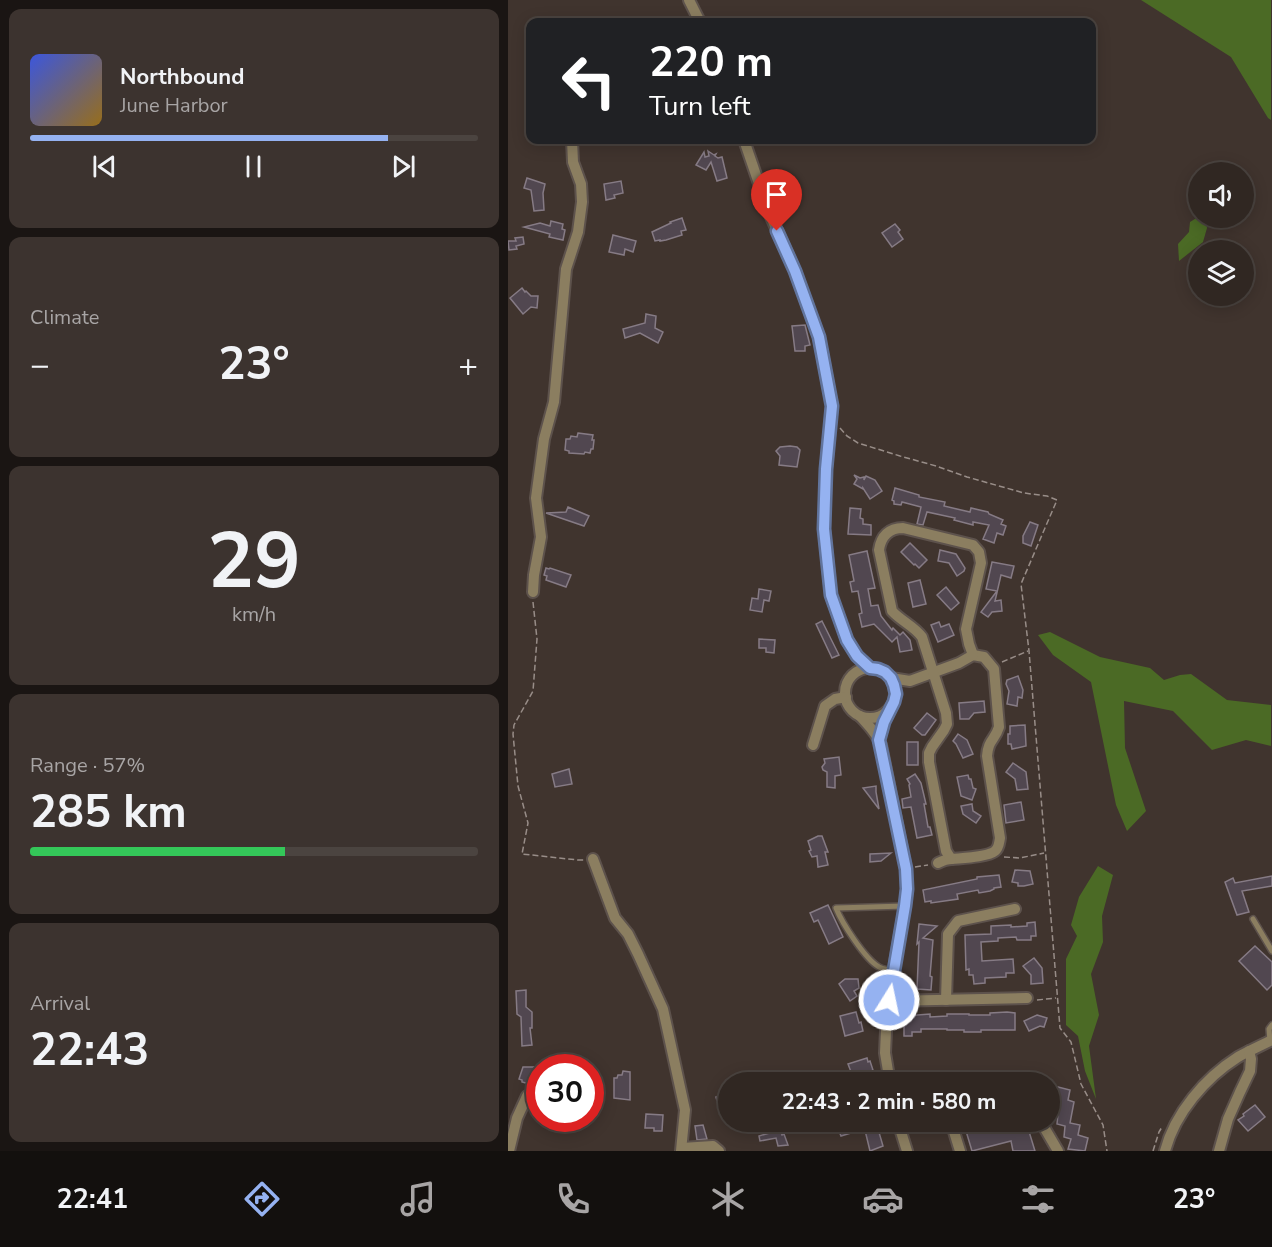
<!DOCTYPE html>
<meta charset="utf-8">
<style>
:root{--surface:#302722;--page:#3c332f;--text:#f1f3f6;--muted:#a8a5a5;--line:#4b4440;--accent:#95b2f1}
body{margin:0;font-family:"Nunito Sans",sans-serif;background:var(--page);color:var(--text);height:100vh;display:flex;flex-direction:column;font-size:22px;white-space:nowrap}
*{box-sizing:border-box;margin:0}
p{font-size:20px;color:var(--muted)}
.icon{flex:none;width:33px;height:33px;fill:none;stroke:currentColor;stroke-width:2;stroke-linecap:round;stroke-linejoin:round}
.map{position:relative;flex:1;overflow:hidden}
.sheet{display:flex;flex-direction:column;gap:9px;padding:9px;background:#1a1513;width:508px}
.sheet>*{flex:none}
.banner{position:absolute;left:18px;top:18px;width:570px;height:126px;border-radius:12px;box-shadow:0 3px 15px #0003,0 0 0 2px var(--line);background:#202124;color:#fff;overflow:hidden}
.tools{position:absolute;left:680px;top:162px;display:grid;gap:12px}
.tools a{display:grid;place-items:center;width:66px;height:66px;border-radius:50%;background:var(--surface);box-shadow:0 3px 15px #0003,0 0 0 2px var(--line);font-size:30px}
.speed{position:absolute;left:18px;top:1054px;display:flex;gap:12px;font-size:30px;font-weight:700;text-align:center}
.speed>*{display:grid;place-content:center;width:78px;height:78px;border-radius:50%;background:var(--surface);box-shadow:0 3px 15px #0003,0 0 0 2px var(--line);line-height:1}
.speed .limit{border:9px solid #d22;background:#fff;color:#111}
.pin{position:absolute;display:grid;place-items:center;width:51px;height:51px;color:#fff;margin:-62px -26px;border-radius:50% 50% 50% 0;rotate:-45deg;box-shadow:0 0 6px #0007}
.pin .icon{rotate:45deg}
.me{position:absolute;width:66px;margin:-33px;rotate:10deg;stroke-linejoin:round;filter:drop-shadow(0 0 4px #0008)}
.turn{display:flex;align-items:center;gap:21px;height:126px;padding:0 24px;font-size:27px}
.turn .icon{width:78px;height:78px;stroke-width:2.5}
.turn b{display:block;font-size:42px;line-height:51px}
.big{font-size:45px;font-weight:700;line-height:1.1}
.sheet .card{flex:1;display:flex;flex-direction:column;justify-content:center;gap:9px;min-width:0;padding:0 21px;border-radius:12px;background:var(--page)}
.sheet .dial{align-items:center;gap:0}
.dial b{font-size:78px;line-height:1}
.song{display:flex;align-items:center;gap:18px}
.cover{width:72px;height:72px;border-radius:9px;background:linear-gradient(135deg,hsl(230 70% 55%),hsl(40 70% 35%))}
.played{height:6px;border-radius:3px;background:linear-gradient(90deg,var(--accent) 80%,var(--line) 80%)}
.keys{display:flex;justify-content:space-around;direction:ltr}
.heat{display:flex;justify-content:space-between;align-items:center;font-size:33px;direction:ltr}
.charge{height:9px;border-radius:4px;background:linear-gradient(90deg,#34c759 57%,var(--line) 0)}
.trip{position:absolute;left:210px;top:1072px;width:342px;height:60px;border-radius:30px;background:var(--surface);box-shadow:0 3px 15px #0003,0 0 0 2px var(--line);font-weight:700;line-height:60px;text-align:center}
.tabs{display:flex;height:96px;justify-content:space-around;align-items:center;background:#13100e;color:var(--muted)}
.tabs .icon{width:42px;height:42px}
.tabs .on{color:var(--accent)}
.tabs b{font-size:27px;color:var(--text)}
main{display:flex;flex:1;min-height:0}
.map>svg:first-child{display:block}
.forest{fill:#4b6a25}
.building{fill:#514750;stroke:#867b85;stroke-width:1.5}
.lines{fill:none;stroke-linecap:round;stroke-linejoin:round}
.lane-casing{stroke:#5d524c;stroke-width:8}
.street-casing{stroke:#5d524c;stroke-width:14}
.path{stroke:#988d88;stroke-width:1.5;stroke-dasharray:6 3;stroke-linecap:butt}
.lane{stroke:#8b7e60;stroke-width:5}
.street{stroke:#8b7e60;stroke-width:10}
.route-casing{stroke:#61749d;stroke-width:15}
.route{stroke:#95b2f1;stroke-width:10}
</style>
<main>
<section class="sheet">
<div class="card">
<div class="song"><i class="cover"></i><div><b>Northbound</b><p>June Harbor</p></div></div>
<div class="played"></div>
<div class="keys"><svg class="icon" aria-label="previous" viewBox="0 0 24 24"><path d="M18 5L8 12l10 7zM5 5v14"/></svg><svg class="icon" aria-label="pause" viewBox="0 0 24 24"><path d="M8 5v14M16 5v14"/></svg><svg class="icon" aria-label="next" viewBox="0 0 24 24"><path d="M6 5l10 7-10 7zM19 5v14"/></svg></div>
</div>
<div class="card"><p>Climate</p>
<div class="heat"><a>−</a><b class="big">23°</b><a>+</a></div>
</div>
<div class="card dial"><b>29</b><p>km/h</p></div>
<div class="card"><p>Range · 57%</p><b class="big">285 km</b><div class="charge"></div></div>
<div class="card"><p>Arrival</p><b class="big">22:43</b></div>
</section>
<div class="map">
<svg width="764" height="1151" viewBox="0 0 764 1151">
<rect width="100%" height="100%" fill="#40342e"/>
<g class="forest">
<polygon points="633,0 763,0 763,120 760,118 723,57"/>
<polygon points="690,217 698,218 699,228 695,242 671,261 670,244 681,232 682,222"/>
<polygon points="542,632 592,657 642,668 656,680 672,675 683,674 719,700 763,705 763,746 738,740 704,750 665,711 616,701 617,748 638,811 619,831 608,805 583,682 545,655 530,635"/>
<polygon points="590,866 605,875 594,916 595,942 583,974 591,1015 581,1046 588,1099 577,1071 570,1036 558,1025 558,959 569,936 563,925 571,897"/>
</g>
<g class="building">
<polygon points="200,151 206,155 208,154 207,156 210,158 214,157 219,178 209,181 203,162 198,170 188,165 196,152 197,157 201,156"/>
<polygon points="19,178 37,184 35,193 36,210 26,211 23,190 16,188"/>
<polygon points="113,181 115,193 106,195 107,198 98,200 96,184"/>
<polygon points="174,218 178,230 173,231 174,235 158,240 152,241 152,240 147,241 144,232 163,223 162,222"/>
<polygon points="43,221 55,224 54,229 57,230 55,240 41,237 42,234 16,227 32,223 42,226"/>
<polygon points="387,224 392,230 390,232 395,239 384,247 374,233"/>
<polygon points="105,235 128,241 125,252 117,249 116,255 101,252"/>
<polygon points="15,237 16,244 8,246 9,249 1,250 0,241 8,241 7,238"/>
<polygon points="14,288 17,292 18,291 23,296 30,296 29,308 23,307 15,314 2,298"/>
<polygon points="138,314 148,316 147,328 155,332 150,343 132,333 117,338 115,329 137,323"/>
<polygon points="297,325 302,345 297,346 297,351 287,351 284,326"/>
<polygon points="70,433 85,435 84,440 86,440 85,449 83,449 82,453 77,452 76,454 61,453 61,451 57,450 58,439 62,439 63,436 69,437"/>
<polygon points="282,446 289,447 292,450 289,467 271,465 272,456 268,451 272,447"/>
<polygon points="346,475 352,478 356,477 356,480 358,476 367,480 374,491 362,499 355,488 355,489 346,484 349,479"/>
<polygon points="387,488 411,495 411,497 437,502 436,506 462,512 463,508 480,512 481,514 495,520 493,524 498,526 495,535 489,533 486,543 475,539 481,525 465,522 465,525 446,520 447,518 419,512 415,525 409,524 413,507 394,502 393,505 386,504 386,501 384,500"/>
<polygon points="60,507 81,516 76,526 38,513 58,512"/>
<polygon points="342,508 353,509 352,518 355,519 355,524 363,525 363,535 340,534"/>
<polygon points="522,522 530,525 523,546 515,543 515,536"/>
<polygon points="402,543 419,560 411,568 407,564 406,565 393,552"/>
<polygon points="432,550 448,554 457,568 456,571 449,576 441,563 430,561"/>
<polygon points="359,551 367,588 360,589 363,606 370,605 373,616 384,630 385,628 392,635 395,632 402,640 404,650 392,652 389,637 384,642 366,624 354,627 351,614 354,613 350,591 344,592 342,582 346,581 341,555"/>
<polygon points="484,562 506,566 503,578 493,575 487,601 493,600 494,611 484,612 480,617 473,612 489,591 478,589"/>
<polygon points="38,568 41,569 42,568 63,575 58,587 38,580 39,576 36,575"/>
<polygon points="412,580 418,604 405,607 400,583"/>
<polygon points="438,587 451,603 443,610 429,595"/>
<polygon points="251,589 263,591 261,601 256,600 254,612 242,610 244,598 250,599"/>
<polygon points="314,621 331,655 324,658 308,624"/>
<polygon points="431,622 433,627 441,624 446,635 430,642 423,625"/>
<polygon points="251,639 267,640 266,653 258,652 258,648 251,648"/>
<polygon points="510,676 515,690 514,698 510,697 509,706 499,704 501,691 498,684 499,680"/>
<polygon points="476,701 477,712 466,713 461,719 452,719 451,703"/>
<polygon points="419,713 428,720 417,735 414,735 406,728"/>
<polygon points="517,725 518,746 504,749 503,744 500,744 500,734 502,734 502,726"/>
<polygon points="450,734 459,740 465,754 455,758 448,744 445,741"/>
<rect x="399" y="742" width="11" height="23"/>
<polygon points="331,757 333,775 327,776 327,788 319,787 319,772 315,770 314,767 317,763 316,759"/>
<polygon points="505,763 518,772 520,789 509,790 507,779 498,772"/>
<polygon points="61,769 64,784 47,787 44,774"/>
<polygon points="407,774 413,783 418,804 416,804 420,827 422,827 424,835 409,838 403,807 395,808 394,799 403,797 401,785 402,784 399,779"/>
<polygon points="460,775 461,779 463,779 465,788 468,789 464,800 453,796 449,777"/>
<polygon points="368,786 368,792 371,809 355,788"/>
<polygon points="513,802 516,820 498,823 496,805"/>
<polygon points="464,804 465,811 473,816 468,823 455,814 453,806"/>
<polygon points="310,836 314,836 320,852 317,852 320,865 310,867 309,856 304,857 301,851 303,850 300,841"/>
<polygon points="383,853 373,861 362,862 362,854"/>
<polygon points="507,870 522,871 525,884 516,886 510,886 510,883 504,882"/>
<polygon points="491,875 493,887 486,888 486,889 482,891 471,893 470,890 449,894 450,899 423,903 423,901 417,902 415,890 469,879 469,877"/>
<polygon points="764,876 764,886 734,891 741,912 729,915 717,882 725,878 727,883"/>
<polygon points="320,905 335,937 321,944 310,920 306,922 302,913"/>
<polygon points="527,922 528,936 523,936 523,940 509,940 508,937 490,938 490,941 473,942 474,961 505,959 506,973 498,973 498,977 477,978 477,983 466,984 465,975 461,975 461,969 458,970 457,935 483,934 483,926 503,925 503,927 519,926 519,923"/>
<polygon points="411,924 429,926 415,938 425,940 422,976 424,977 423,990 409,989 411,942 409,944"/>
<polygon points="747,946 764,962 764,985 759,990 731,961"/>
<polygon points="526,958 534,968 535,983 523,984 523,975 515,966"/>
<polygon points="337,979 350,979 351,988 346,991 349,996 342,1001 331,984"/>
<polygon points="18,990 18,1007 24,1012 24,1028 22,1028 24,1045 14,1046 13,1017 9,1014 8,991"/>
<polygon points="348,1012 351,1023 353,1022 355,1031 337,1036 332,1016"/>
<polygon points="499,1012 507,1013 507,1030 473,1030 473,1032 456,1032 456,1030 439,1030 439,1029 413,1029 413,1032 404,1032 404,1036 396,1036 396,1016 422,1014 422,1017 439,1016 439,1014 461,1014 461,1015 482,1015 482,1013"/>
<polygon points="529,1015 539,1018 536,1027 532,1026 521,1031 516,1021"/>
<polygon points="359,1058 360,1062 362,1061 365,1070 363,1071 364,1074 353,1077 352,1074 345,1077 340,1064"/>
<polygon points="15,1067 29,1067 25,1085 14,1082 14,1080 11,1079"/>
<polygon points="115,1071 122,1072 122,1100 106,1098 106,1078 109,1078 110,1075 114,1075"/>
<polygon points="546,1086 562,1090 560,1100 566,1102 562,1123 572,1125 570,1135 580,1138 577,1151 560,1149 563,1139 556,1137 557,1126 549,1124 550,1114 542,1112 542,1106"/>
<polygon points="220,1094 220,1114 216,1111 212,1112 208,1097"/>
<polygon points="747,1105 757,1117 740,1131 730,1120 736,1116 735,1114"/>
<polygon points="138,1114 155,1115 154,1131 146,1131 146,1128 137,1128"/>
<polygon points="324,1122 339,1122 343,1133 333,1136 331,1131 327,1132"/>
<polygon points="355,1122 368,1122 375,1146 362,1151"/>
<polygon points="510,1122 512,1127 519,1125 527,1151 505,1151 503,1141 464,1151 458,1131 489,1123 490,1128"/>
<polygon points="195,1125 199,1139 189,1140 187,1126"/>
<polygon points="272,1130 274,1135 276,1134 280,1145 270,1146 268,1138 252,1141 251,1136"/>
</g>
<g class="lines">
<defs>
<g id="lane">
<polyline points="745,919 764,951"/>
<path d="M 386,970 C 382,970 375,969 371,967 C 357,959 334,923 328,908 L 397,906"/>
<polyline points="762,1041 761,1029 764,1025"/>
</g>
<g id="street">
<polyline points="181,0 192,22"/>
<polyline points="236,140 260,210 287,271 311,337 324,406 318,469 316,529 323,595 339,640 349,656 362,668"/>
<polyline points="25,592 26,575 33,537 28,498 36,439 46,402 58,269 70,232 74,202 73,184 65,162 64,140"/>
<circle cx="362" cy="693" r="25"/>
<path d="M 383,678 L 402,681 L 451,663 L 465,655 L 476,657 L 486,669 L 491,727 C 487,740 480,740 479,756 L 492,838 C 491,843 491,848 487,851 C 480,857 453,858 444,859 C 439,859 434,861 430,863"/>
<path d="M 352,716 C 360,725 369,733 373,745 L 398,869 L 399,889 L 397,906 L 379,1008 L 377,1053 L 382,1083"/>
<polyline points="305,745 317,706 327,699 338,697"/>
<polyline points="85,859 107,918 120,934 130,954 155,1009 177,1110 173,1151"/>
<path d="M 443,859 L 438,851 L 421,762 L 421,753 L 424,747 L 436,730 L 439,724 L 438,713 L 414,637 C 406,626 393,621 384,611 L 371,550 C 373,536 381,528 395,528 L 465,545 L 471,552 L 473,563 L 458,629 L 461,644 L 465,655"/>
<polyline points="438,1000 440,934 450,921 507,909"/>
<polyline points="381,1001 519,998"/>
<polyline points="390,1122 399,1151"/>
<polyline points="443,1122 452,1151"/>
<polyline points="533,1122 550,1151"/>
<polyline points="174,1148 205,1146 211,1151"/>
<polyline points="1,1151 9,1118 19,1096"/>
<path d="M 657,1151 C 667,1113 697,1078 730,1057 C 741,1051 752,1046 764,1040"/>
<polyline points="711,1151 720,1119 732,1092 742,1071 743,1059 741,1051"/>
</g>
</defs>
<use href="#lane" class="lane-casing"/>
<use href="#street" class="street-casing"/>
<g class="path">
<polyline points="332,428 339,436 350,443 392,456 428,466 459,477 516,493 539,496 549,500 513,584 521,651 552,1028 563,1042 573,1084 595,1125 599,1151"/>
<polyline points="25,602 29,639 25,691 6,725 5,734 10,786 20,823 14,854 70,860 76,860"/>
<polyline points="494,662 520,651"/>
<polyline points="496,857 512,858 536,853"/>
<polyline points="407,867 420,865"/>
<polyline points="529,1000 548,998"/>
<polyline points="645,1151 651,1132 654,1127"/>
</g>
<use href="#lane" class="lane"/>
<use href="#street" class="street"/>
</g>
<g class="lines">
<defs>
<polyline id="route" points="269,231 287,271 311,337 324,406 318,469 316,529 323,595 339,640 349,656 362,668 370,669 377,672 383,678 386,685 388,694 386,702 376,722 371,740 398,869 399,889 397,906 381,1000"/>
</defs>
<use href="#route" class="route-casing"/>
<use href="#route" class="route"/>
</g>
</svg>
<div class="tools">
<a><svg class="icon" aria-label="sound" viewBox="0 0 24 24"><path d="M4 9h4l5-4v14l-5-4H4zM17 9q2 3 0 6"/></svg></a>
<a><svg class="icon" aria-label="layers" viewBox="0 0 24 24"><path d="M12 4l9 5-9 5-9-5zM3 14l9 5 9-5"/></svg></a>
</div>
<div class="speed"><div class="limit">30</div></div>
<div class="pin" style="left:269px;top:231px;background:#d93025"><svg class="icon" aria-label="arrive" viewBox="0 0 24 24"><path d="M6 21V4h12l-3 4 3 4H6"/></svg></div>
<svg class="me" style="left:381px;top:1000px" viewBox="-20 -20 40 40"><circle r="17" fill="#95b2f1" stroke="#fff" stroke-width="3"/><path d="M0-11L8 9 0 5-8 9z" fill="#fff"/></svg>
<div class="trip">22:43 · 2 min · 580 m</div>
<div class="banner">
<div class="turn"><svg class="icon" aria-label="left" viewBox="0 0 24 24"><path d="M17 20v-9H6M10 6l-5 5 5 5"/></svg><div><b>220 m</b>Turn left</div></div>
</div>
</div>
</main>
<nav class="tabs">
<b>22:41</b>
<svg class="icon on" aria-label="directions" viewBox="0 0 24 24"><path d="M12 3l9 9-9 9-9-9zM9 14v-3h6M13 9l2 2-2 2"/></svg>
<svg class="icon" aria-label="music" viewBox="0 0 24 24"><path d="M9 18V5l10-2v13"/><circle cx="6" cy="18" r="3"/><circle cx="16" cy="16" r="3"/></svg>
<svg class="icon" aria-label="phone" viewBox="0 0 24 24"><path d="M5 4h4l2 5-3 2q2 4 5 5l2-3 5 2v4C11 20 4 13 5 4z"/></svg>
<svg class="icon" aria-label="climate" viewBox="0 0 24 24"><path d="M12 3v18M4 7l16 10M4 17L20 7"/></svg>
<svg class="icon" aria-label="car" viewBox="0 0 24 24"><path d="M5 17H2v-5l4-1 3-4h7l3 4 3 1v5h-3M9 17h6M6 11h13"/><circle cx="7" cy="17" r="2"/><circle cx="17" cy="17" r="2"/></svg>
<svg class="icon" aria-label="filters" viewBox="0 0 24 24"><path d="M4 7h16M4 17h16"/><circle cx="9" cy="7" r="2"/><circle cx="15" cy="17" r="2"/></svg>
<b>23°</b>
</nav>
